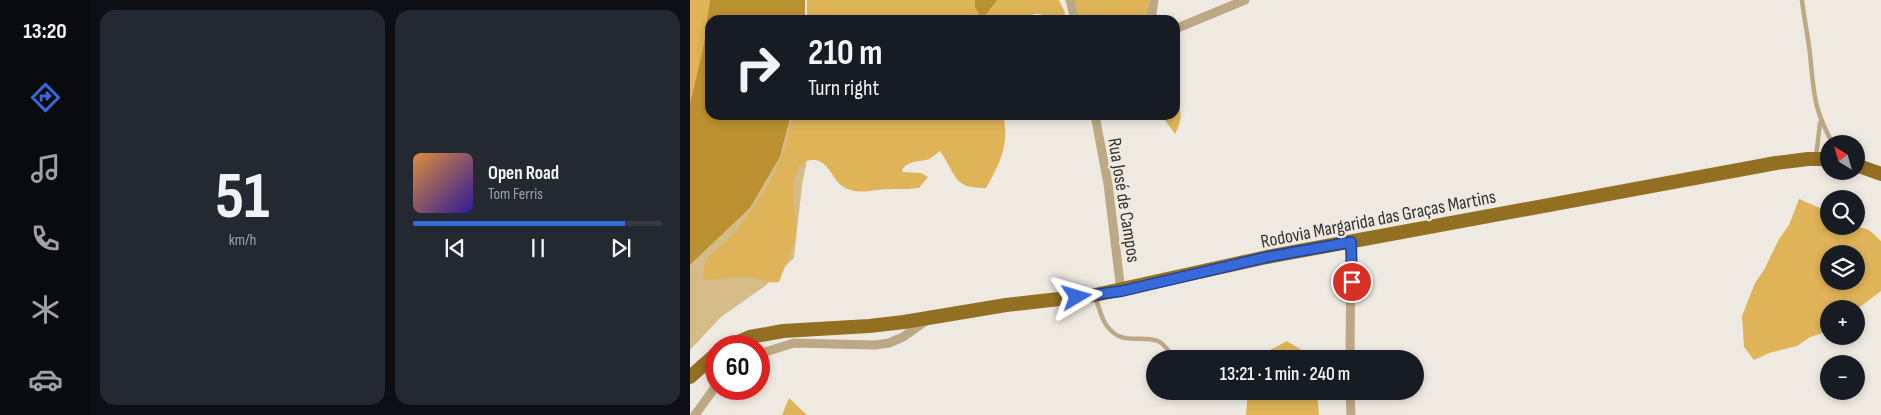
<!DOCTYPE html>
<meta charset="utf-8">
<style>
:root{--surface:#171b24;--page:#242831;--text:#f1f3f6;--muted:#9ea1a6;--line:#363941;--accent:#3769d8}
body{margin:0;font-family:"Sofia Sans Condensed",sans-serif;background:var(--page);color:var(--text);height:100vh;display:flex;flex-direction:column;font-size:19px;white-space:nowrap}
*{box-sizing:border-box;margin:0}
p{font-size:16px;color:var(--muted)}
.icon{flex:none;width:28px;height:28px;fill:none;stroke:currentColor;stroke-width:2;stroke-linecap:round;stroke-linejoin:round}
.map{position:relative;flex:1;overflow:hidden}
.drawer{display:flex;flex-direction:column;gap:10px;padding:10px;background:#0d0f14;width:600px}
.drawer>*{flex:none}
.top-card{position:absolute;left:15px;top:15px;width:475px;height:105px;border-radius:15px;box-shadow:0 2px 8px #0003;background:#171b24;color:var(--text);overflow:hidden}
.needle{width:32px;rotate:323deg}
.buttons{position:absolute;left:1130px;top:135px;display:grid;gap:10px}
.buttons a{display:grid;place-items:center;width:45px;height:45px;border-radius:50%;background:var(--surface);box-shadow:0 2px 8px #0003;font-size:25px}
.speed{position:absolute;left:15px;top:335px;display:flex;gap:10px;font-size:25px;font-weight:700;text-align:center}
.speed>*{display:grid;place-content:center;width:65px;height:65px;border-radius:50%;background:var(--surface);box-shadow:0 2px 8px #0003;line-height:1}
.speed .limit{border:8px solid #d22;background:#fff;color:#111}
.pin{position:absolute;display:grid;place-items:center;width:42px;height:42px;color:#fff;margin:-21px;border:2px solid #fff;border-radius:50%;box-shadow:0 1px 5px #0007}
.me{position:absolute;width:55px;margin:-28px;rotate:83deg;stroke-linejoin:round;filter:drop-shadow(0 0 4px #0008)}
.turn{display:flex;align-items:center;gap:18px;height:105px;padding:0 20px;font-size:22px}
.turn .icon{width:65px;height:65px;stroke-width:2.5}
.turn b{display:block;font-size:35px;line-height:42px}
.drawer .card{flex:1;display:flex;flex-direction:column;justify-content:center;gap:8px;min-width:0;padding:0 18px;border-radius:15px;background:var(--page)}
.drawer .dial{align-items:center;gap:0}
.dial b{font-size:65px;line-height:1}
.song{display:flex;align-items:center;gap:15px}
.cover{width:60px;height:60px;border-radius:8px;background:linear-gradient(135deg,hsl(30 70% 55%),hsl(250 70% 35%))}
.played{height:5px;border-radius:2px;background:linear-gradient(90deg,var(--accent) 85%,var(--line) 85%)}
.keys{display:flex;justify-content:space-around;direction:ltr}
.drawer .tiles{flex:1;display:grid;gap:10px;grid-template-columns:repeat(2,1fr)}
.trip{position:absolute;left:456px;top:350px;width:278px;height:50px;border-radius:25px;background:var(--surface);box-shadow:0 2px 8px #0003;font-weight:600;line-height:50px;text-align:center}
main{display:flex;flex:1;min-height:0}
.dock{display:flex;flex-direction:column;width:90px;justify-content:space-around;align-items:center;background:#090b0e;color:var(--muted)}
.dock .icon{width:35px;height:35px}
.dock .current{color:var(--accent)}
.dock b{font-size:22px;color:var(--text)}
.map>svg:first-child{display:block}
.green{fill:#d5bb88}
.forest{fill:#dfb357;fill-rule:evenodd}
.water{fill:#bb9030}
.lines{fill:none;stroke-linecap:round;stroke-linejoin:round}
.service{stroke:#bca884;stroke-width:4.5}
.minor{stroke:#bca884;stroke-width:9}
.primary{stroke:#926f21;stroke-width:14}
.route-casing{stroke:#24448c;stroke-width:12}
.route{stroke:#3769d8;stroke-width:9}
.labels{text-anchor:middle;stroke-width:4.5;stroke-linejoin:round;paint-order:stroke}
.street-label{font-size:19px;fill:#353330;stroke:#efeae1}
</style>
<main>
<nav class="dock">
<b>13:20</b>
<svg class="icon current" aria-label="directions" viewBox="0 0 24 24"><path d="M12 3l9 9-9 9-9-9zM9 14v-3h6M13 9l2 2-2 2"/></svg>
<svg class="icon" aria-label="music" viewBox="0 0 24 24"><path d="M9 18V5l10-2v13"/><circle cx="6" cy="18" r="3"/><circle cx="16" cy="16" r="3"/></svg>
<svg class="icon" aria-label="phone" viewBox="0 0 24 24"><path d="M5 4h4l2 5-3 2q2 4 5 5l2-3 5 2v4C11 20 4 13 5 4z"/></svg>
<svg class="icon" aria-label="climate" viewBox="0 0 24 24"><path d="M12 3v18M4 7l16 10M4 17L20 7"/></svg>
<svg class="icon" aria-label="car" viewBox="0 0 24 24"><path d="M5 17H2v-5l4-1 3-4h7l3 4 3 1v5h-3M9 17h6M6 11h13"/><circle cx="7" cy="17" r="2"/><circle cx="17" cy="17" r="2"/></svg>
</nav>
<section class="drawer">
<div class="tiles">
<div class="card dial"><b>51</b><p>km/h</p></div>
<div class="card">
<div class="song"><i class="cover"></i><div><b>Open Road</b><p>Tom Ferris</p></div></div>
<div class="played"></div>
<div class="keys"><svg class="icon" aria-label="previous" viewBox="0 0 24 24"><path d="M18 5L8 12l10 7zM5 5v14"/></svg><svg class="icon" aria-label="pause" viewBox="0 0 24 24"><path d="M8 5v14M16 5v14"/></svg><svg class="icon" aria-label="next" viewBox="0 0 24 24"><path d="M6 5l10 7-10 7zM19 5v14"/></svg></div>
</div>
</div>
</section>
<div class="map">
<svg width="1191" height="415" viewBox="0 0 1191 415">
<rect width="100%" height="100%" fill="#efeae1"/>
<polygon class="green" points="101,115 126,115 112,185 104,258 75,286 31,317 0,350 0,265 60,208 90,157"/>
<g class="forest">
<polygon points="0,0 29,0 20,20 20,83 0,115"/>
<path d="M 117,0 L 369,0 L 375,13 L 374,20 L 356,20 L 355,16 C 348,12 341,13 336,20 L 117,20 Z"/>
<polygon points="380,0 459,0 458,20 385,20"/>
<path d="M 485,98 C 493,109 492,122 485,134 L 471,115 L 485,115 Z"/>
<path d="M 103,115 L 313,115 C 320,143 310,164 296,188 C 263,189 266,174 250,151 C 247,153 243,157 239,159 C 228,163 220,159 212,170 L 213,172 L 231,173 L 238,177 L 229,188 C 215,190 201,188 187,190 C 178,191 171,193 161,190 C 143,185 144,170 131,162 C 124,158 112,160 108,168 C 96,191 110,215 105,239 C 102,253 94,268 89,282 C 80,284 74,280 65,278 C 48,275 33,280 16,280 L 13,277 L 14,267 L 19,256 L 47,231 L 79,184 L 95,149 Z"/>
<path d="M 1109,199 L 1139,212 L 1139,226 L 1166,226 L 1179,230 L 1191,241 L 1191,291 L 1166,310 L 1139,309 L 1139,331 L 1120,337 L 1107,346 L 1079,353 L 1064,360 L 1054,347 L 1052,316 L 1065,283 L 1074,270 L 1089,239 L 1099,225 ZM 1139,254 L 1166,254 L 1166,281 L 1139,281 Z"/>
<polygon points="597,341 621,356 623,359 572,359 580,350"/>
<polygon points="558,391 627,391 629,415 556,415"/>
<polygon points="99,398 117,415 92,415"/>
</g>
<g class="water">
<polygon points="20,0 115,0 115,20 20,20 20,115 101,115 90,157 60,208 0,265 0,104 13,50"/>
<polygon points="285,0 307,0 297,13 291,18 285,7"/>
</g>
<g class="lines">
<g class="service">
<path d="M 1112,0 C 1114,18 1118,36 1120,54 C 1124,93 1123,108 1143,144"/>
<polyline points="1126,157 1130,123"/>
<path d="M 405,297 C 409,306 411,319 417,326 C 433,347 449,334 468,341 C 475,344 480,353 484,359"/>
</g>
<g class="minor">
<polyline points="380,0 385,20"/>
<polyline points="461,20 464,0"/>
<polyline points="485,29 555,0"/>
<polyline points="405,115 418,184 431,291"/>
<polyline points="69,354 104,343 185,345 199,343 213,337 237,320"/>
<polyline points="660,359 661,242"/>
<polyline points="660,391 661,415"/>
<polyline points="5,415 26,386"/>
</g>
<g class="primary">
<polyline points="1166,165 1191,174"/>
<polyline points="39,346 60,337 93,331 179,326 214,322 316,305 405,295 577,257 1086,163 1118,159 1139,159"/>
<polyline points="0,377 26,354"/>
</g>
</g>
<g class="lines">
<defs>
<polyline id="route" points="387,297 432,291 577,257 661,242 662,282"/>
</defs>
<use href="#route" class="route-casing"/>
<use href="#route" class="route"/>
</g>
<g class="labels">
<g class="street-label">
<text transform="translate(435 200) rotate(81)" y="7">Rua José de Campos</text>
<text transform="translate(688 218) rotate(-11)" y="7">Rodovia Margarida das Graças Martins</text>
</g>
</g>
</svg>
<div class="buttons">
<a><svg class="needle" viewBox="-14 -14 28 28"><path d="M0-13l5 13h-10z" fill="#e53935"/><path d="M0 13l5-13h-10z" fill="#9ea1a6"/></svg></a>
<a><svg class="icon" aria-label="search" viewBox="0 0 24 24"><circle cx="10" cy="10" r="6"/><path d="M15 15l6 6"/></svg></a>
<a><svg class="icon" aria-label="layers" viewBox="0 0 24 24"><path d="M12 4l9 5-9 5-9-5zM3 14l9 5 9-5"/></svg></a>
<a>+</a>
<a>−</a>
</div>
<div class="speed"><div class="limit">60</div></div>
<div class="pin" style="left:662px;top:282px;background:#d93025"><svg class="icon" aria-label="arrive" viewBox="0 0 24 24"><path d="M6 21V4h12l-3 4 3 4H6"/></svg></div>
<svg class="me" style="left:387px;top:297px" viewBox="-20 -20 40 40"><path d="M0-17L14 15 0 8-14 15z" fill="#3769d8" stroke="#fff" stroke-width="4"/></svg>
<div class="trip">13:21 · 1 min · 240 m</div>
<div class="top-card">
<div class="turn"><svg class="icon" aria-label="right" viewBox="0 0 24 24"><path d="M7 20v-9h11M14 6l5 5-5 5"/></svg><div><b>210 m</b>Turn right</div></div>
</div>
</div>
</main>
